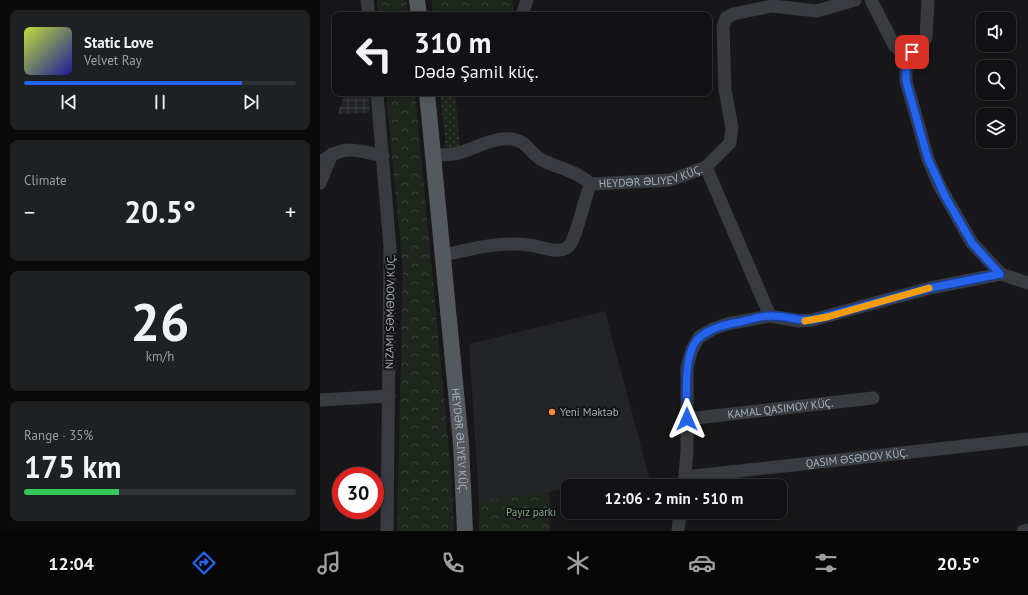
<!DOCTYPE html>
<meta charset="utf-8">
<style>
:root{--surface:#121214;--page:#1f2022;--text:#f1f3f6;--muted:#9c9ea0;--line:#313234;--accent:#2563eb}
body{margin:0;font-family:"PT Sans",sans-serif;background:var(--page);color:var(--text);height:100vh;display:flex;flex-direction:column;font-size:15px;white-space:nowrap}
*{box-sizing:border-box;margin:0}
p{font-size:13px;color:var(--muted)}
.icon{flex:none;width:22px;height:22px;fill:none;stroke:currentColor;stroke-width:2;stroke-linecap:round;stroke-linejoin:round}
.map{position:relative;flex:1;overflow:hidden}
.panel{display:flex;flex-direction:column;gap:10px;padding:10px;background:#0a0a0b;width:320px}
.panel>*{flex:none}
.hud{position:absolute;left:12px;top:12px;width:380px;height:84px;border-radius:8px;box-shadow:0 2px 10px #0003,0 0 0 1px var(--line);background:#121214;color:var(--text);overflow:hidden}
.fabs{position:absolute;left:656px;top:12px;display:grid;gap:8px}
.fabs a{display:grid;place-items:center;width:40px;height:40px;border-radius:8px;background:var(--surface);box-shadow:0 2px 10px #0003,0 0 0 1px var(--line);font-size:20px}
.speed{position:absolute;left:12px;top:467px;display:flex;gap:8px;font-size:20px;font-weight:700;text-align:center}
.speed>*{display:grid;place-content:center;width:52px;height:52px;border-radius:50%;background:var(--surface);box-shadow:0 2px 10px #0003,0 0 0 1px var(--line);line-height:1}
.speed .limit{border:6px solid #d22;background:#fff;color:#111}
.pin{position:absolute;display:grid;place-items:center;width:34px;height:34px;color:#fff;margin:-17px;border-radius:8px;box-shadow:0 2px 6px #0006}
.me{position:absolute;width:44px;margin:-22px;rotate:0deg;stroke-linejoin:round;filter:drop-shadow(0 0 3px #0008)}
.turn{display:flex;align-items:center;gap:14px;height:84px;padding:0 16px;font-size:18px}
.turn .icon{width:52px;height:52px;stroke-width:2.5}
.turn b{display:block;font-size:28px;line-height:34px}
.big{font-size:30px;font-weight:700;line-height:1.1}
.panel .widget{flex:1;display:flex;flex-direction:column;justify-content:center;gap:6px;min-width:0;padding:0 14px;border-radius:8px;background:var(--page)}
.panel .dial{align-items:center;gap:0}
.dial b{font-size:52px;line-height:1}
.song{display:flex;align-items:center;gap:12px}
.cover{width:48px;height:48px;border-radius:6px;background:linear-gradient(135deg,hsl(70 70% 55%),hsl(240 70% 35%))}
.played{height:4px;border-radius:2px;background:linear-gradient(90deg,var(--accent) 80%,var(--line) 80%)}
.keys{display:flex;justify-content:space-around;direction:ltr}
.heat{display:flex;justify-content:space-between;align-items:center;font-size:22px;direction:ltr}
.charge{height:6px;border-radius:3px;background:linear-gradient(90deg,#34c759 35%,var(--line) 0)}
.trip{position:absolute;left:241px;top:479px;width:226px;height:40px;border-radius:8px;background:var(--surface);box-shadow:0 2px 10px #0003,0 0 0 1px var(--line);font-weight:700;line-height:40px;text-align:center}
.menu{display:flex;height:64px;justify-content:space-around;align-items:center;background:#070708;color:var(--muted)}
.menu .icon{width:28px;height:28px}
.menu .active{color:var(--accent)}
.menu b{font-size:18px;color:var(--text)}
main{display:flex;flex:1;min-height:0}
.map>svg:first-child{display:block}
.built{fill:#232427}
.industrial{fill:url(#industrial-grid)}
.grass{fill:url(#grass-dots)}
.park{fill:url(#park-crowns)}
.lines{fill:none;stroke-linecap:round;stroke-linejoin:round}
.minor{stroke:#383b40;stroke-width:13}
.major{stroke:#54595f;stroke-width:16}
.route-casing{stroke:#184099;stroke-width:10}
.route{stroke:#2563eb;stroke-width:7}
.slow{stroke:#f59e0b;stroke-width:7}
.poi-dot{fill:#ff882b;stroke:#121315;stroke-width:1.5}
.labels{text-anchor:middle;stroke-width:4;stroke-linejoin:round;paint-order:stroke}
.street-label{font-size:11px;fill:#a8b2bb;stroke:#121315}
.poi-label{font-size:11px;fill:#a8b2bb;stroke:#121315;text-anchor:start}
.park-label{font-size:11px;fill:#85a87e;stroke:#121315}
</style>
<main>
<section class="panel">
<div class="widget">
<div class="song"><i class="cover"></i><div><b>Static Love</b><p>Velvet Ray</p></div></div>
<div class="played"></div>
<div class="keys"><svg class="icon" aria-label="previous" viewBox="0 0 24 24"><path d="M18 5L8 12l10 7zM5 5v14"/></svg><svg class="icon" aria-label="pause" viewBox="0 0 24 24"><path d="M8 5v14M16 5v14"/></svg><svg class="icon" aria-label="next" viewBox="0 0 24 24"><path d="M6 5l10 7-10 7zM19 5v14"/></svg></div>
</div>
<div class="widget"><p>Climate</p>
<div class="heat"><a>−</a><b class="big">20.5°</b><a>+</a></div>
</div>
<div class="widget dial"><b>26</b><p>km/h</p></div>
<div class="widget"><p>Range · 35%</p><b class="big">175 km</b><div class="charge"></div></div>
</section>
<div class="map">
<svg width="708" height="531" viewBox="0 0 708 531">
<defs>
<pattern id="industrial-grid" width="8" height="8" patternUnits="userSpaceOnUse"><rect width="8" height="8" fill="#232427"/><path d="M0 4h8M4 0v8" fill="none" stroke="#404144"/></pattern>
<pattern id="grass-dots" width="8" height="8" patternUnits="userSpaceOnUse"><rect width="8" height="8" fill="#1e261d"/><path d="M2 2h.1M6 6h.1" fill="none" stroke="#3c433c" stroke-width="1.8" stroke-linecap="round"/></pattern>
<pattern id="park-crowns" width="20" height="18" patternUnits="userSpaceOnUse"><rect width="20" height="18" fill="#1e261d"/><path d="M2 6a3 3 0 1 1 6 0M12 15a3 3 0 1 1 6 0" fill="none" stroke="#3c433c"/></pattern>
</defs>
<rect width="100%" height="100%" fill="#18181a"/>
<polygon class="built" points="285,311 330,481 279,486 248,486 248,489 159,501 149,344"/>
<polygon class="industrial" points="25,93 49,93 50,113 18,114"/>
<polygon class="grass" points="120,93 135,93 140,148 126,149"/>
<g class="park">
<polygon points="57,0 86,0 88,15 58,15"/>
<polygon points="112,0 193,0 194,15 113,15"/>
<polygon points="66,93 95,93 132,481 134,531 77,531 83,270"/>
<polygon points="229,491 230,531 159,531 159,501"/>
</g>
<g class="lines">
<g class="minor">
<polyline points="47,0 49,15"/>
<polyline points="551,0 574,45 588,58"/>
<polyline points="608,0 606,38 588,58 586,66 586,81 608,159 619,185 652,243 681,274"/>
<polyline points="202,15 207,0"/>
<polyline points="57,93 70,248 67,531"/>
<path d="M 114,155 C 122,155 131,155 139,153 C 157,148 181,132 201,142 C 209,146 214,157 224,161 C 241,169 256,171 271,184"/>
<path d="M 0,162 C 26,144 34,150 63,156"/>
<polyline points="386,167 450,316"/>
<polyline points="0,183 12,154"/>
<path id="s1" d="M 124,255 C 150,249 182,241 209,245 C 221,246 238,255 248,247 C 257,239 264,197 271,184 L 351,180 L 386,167 L 410,143 L 412,128 L 405,90 L 403,27 L 406,18 L 413,14 L 452,6 L 497,11 L 535,0"/>
<polyline points="0,400 69,396"/>
<path id="s2" d="M 367,419 L 553,398"/>
<path id="s3" d="M 365,477 L 708,439"/>
<polyline points="364,486 367,451 367,367 372,350 379,337 393,329 407,324 450,316 479,321 492,320 610,288 681,274 708,283"/>
<polyline points="358,531 360,512"/>
<polyline points="703,531 708,530"/>
</g>
<g class="major">
<polyline points="97,0 99,15"/>
<path id="s4" d="M 107,93 L 141,444 L 145,531"/>
</g>
</g>
<g class="lines">
<defs>
<path id="route" d="M 367,419 C 367,397 362,352 380,337 C 391,328 406,324 420,322 C 429,320 440,316 450,316 C 464,315 477,321 492,320 L 610,288 L 680,274 L 652,243 L 625,196 L 608,159 L 586,81 L 586,66 L 588,58 L 592,52"/>
</defs>
<use href="#route" class="route-casing"/>
<use href="#route" class="route"/>
<polyline class="slow" points="485,321 507,317 609,288"/>
</g>
<circle class="poi-dot" cx="232" cy="412" r="4"/>
<g class="labels">
<g class="street-label">
<text dy="4" stroke="none"><textPath href="#s1" startOffset="254">HEYDƏR ƏLIYEV KÜÇ.</textPath></text>
<text transform="translate(70 312) rotate(-89)" y="4">NIZAMI SƏMƏDOV KÜÇ.</text>
<text dy="4" stroke="none"><textPath href="#s2" startOffset="94">KAMAL QASIMOV KÜÇ.</textPath></text>
<text dy="4" stroke="none"><textPath href="#s4" startOffset="349">HEYDƏR ƏLIYEV KÜÇ.</textPath></text>
<text dy="4" stroke="none"><textPath href="#s3" startOffset="173">QASIM ƏSƏDOV KÜÇ.</textPath></text>
</g>
<g class="poi-label">
<text x="240" y="416">Yeni Məktəb</text>
</g>
<g class="park-label">
<text x="211" y="516">Payız parkı</text>
</g>
</g>
</svg>
<div class="fabs">
<a><svg class="icon" aria-label="sound" viewBox="0 0 24 24"><path d="M4 9h4l5-4v14l-5-4H4zM17 9q2 3 0 6"/></svg></a>
<a><svg class="icon" aria-label="search" viewBox="0 0 24 24"><circle cx="10" cy="10" r="6"/><path d="M15 15l6 6"/></svg></a>
<a><svg class="icon" aria-label="layers" viewBox="0 0 24 24"><path d="M12 4l9 5-9 5-9-5zM3 14l9 5 9-5"/></svg></a>
</div>
<div class="speed"><div class="limit">30</div></div>
<div class="pin" style="left:592px;top:52px;background:#d93025"><svg class="icon" aria-label="arrive" viewBox="0 0 24 24"><path d="M6 21V4h12l-3 4 3 4H6"/></svg></div>
<svg class="me" style="left:367px;top:419px" viewBox="-20 -20 40 40"><path d="M0-17L14 15 0 8-14 15z" fill="#2563eb" stroke="#fff" stroke-width="4"/></svg>
<div class="trip">12:06 · 2 min · 510 m</div>
<div class="hud">
<div class="turn"><svg class="icon" aria-label="left" viewBox="0 0 24 24"><path d="M17 20v-9H6M10 6l-5 5 5 5"/></svg><div><b>310 m</b>Dədə Şamil küç.</div></div>
</div>
</div>
</main>
<nav class="menu">
<b>12:04</b>
<svg class="icon active" aria-label="directions" viewBox="0 0 24 24"><path d="M12 3l9 9-9 9-9-9zM9 14v-3h6M13 9l2 2-2 2"/></svg>
<svg class="icon" aria-label="music" viewBox="0 0 24 24"><path d="M9 18V5l10-2v13"/><circle cx="6" cy="18" r="3"/><circle cx="16" cy="16" r="3"/></svg>
<svg class="icon" aria-label="phone" viewBox="0 0 24 24"><path d="M5 4h4l2 5-3 2q2 4 5 5l2-3 5 2v4C11 20 4 13 5 4z"/></svg>
<svg class="icon" aria-label="climate" viewBox="0 0 24 24"><path d="M12 3v18M4 7l16 10M4 17L20 7"/></svg>
<svg class="icon" aria-label="car" viewBox="0 0 24 24"><path d="M5 17H2v-5l4-1 3-4h7l3 4 3 1v5h-3M9 17h6M6 11h13"/><circle cx="7" cy="17" r="2"/><circle cx="17" cy="17" r="2"/></svg>
<svg class="icon" aria-label="filters" viewBox="0 0 24 24"><path d="M4 7h16M4 17h16"/><circle cx="9" cy="7" r="2"/><circle cx="15" cy="17" r="2"/></svg>
<b>20.5°</b>
</nav>
